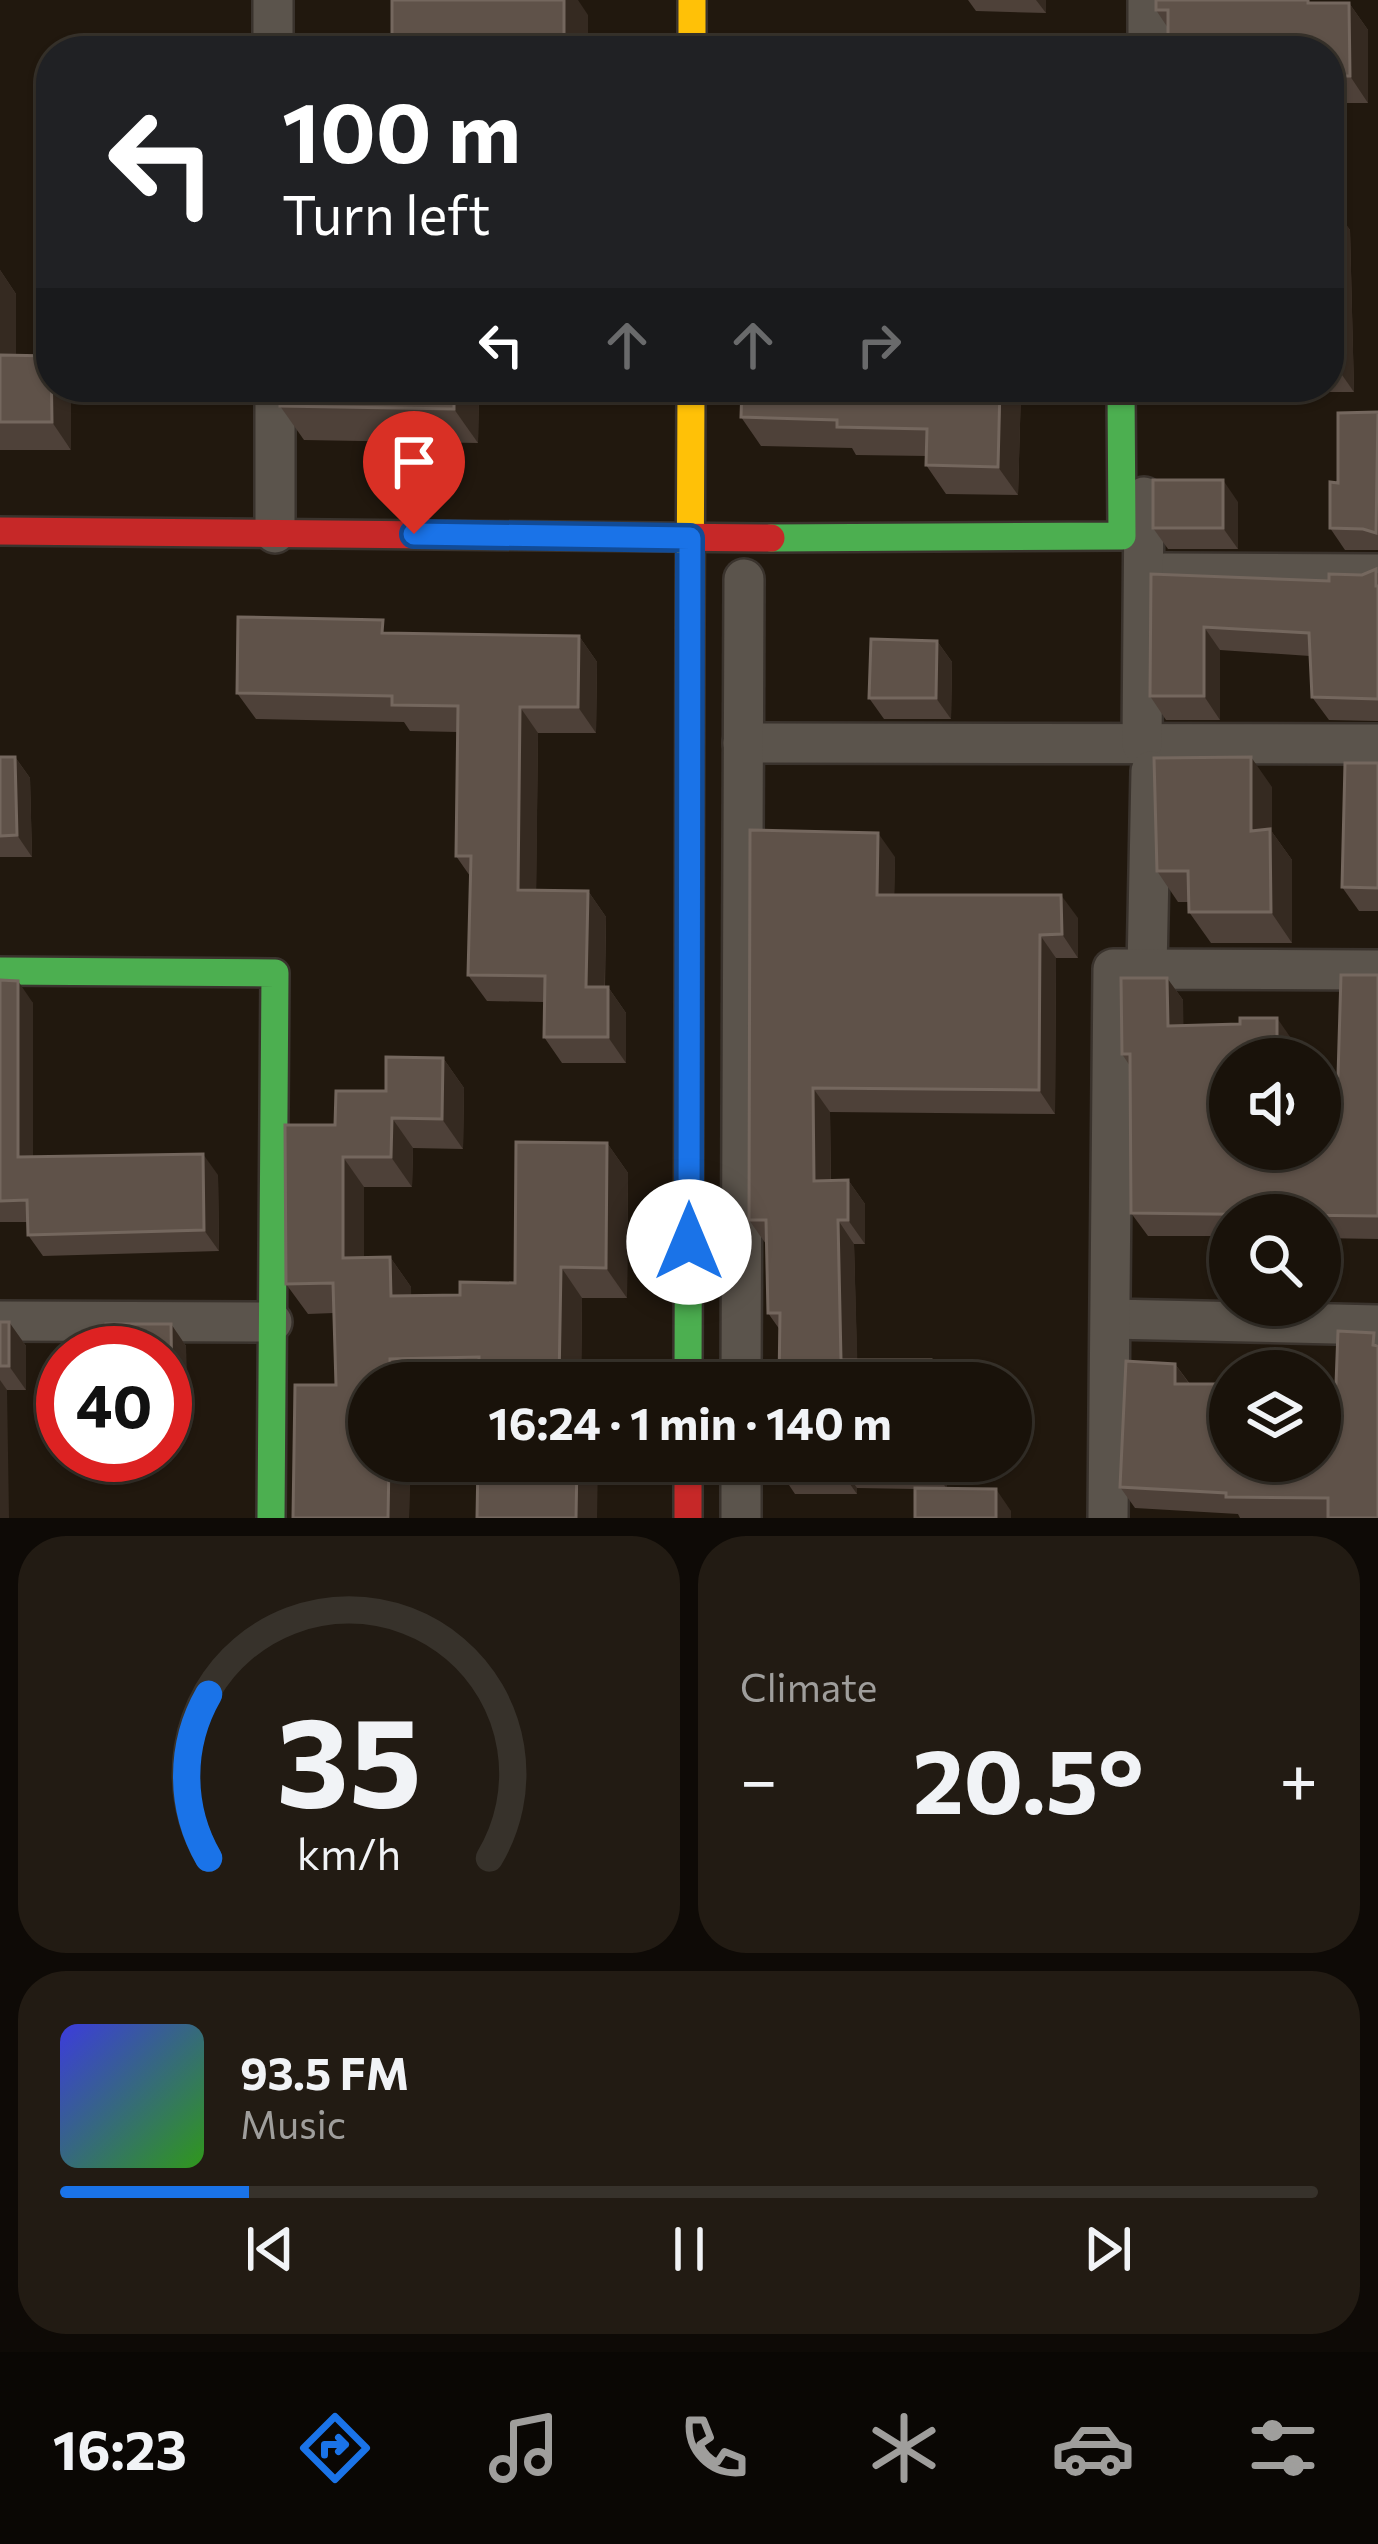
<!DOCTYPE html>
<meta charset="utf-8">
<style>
:root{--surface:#19120a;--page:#221b13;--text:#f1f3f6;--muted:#9f9e9c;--line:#37322b;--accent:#1a73e8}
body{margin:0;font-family:Commissioner,sans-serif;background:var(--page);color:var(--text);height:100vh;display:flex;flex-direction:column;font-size:45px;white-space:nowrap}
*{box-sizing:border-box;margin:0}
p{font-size:39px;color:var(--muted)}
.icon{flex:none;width:66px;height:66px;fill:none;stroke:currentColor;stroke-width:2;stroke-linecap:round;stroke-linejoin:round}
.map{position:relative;height:1518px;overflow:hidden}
.side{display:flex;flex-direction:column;gap:18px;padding:18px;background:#0e0a06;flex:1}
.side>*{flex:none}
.guide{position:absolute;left:36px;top:36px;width:1308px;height:366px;border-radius:48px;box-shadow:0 3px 9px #0004,0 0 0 3px var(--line);background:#202124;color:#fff;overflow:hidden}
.controls{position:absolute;left:1209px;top:1038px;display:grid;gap:24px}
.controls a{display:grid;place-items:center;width:132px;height:132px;border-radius:50%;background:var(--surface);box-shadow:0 3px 9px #0004,0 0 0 3px var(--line);font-size:60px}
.speed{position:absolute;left:36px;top:1326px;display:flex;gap:24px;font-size:60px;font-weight:700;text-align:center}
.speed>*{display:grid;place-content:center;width:156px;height:156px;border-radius:50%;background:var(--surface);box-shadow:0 3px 9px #0004,0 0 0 3px var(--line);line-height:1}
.speed .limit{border:18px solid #d22;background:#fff;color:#111}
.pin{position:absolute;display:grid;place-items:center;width:102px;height:102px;color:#fff;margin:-123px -51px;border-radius:50% 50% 50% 0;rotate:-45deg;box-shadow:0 0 12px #0007}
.pin .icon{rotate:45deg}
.me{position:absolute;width:132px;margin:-66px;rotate:0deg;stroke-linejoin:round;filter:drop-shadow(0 0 9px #0008)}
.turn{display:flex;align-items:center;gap:42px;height:252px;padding:0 48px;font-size:54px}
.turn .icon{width:156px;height:156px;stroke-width:2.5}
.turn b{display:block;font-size:84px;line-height:102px}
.lanes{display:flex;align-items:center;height:114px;padding:0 48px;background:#0003;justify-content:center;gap:60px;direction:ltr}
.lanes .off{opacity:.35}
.big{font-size:90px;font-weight:700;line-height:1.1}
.side .tile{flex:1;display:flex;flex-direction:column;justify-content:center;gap:18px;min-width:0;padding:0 42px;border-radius:48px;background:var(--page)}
.side .dial{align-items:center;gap:0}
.dial svg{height:312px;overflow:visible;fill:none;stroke:var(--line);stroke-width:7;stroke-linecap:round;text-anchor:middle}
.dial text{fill:var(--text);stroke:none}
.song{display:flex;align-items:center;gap:36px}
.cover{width:144px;height:144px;border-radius:18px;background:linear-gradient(135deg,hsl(240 70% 55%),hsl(110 70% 35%))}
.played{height:12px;border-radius:6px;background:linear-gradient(90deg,var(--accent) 15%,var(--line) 15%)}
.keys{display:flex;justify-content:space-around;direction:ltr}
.heat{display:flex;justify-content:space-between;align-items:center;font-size:66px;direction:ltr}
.side .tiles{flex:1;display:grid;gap:18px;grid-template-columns:1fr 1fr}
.tile:last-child{grid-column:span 2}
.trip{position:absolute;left:348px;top:1362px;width:684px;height:120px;border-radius:60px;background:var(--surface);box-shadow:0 3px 9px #0004,0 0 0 3px var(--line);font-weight:700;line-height:120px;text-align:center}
.menu{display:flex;height:192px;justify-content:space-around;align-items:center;background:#0a0704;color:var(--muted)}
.menu .icon{width:84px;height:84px}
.menu .active{color:var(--accent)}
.menu b{font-size:54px;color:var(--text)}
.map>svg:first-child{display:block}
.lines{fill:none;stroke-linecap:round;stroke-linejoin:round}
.street-casing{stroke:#3a332d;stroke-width:44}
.fast-casing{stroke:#3a332d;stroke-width:32}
.slow-casing{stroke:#3a332d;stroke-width:32}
.jam-casing{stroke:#3a332d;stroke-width:32}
.street{stroke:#5b544c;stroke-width:39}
.fast{stroke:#4caf50;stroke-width:27}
.slow{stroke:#ffc107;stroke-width:27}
.jam{stroke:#c62828;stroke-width:27}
.wall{fill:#4e4139}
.shaded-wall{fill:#352a21}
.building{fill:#5f5249;stroke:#74675e;stroke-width:3}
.route-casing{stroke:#114b97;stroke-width:30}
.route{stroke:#1a73e8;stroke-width:21}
</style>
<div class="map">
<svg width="1378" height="1518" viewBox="0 0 1378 1518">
<rect width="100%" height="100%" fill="#21180e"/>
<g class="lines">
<defs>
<g id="street">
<polyline points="273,0 273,51"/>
<polyline points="1148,51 1148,0"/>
<polyline points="275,387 275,533"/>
<polyline points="1165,573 1378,574"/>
<polyline points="743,743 1378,744"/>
<polyline points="1142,744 1144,497"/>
<polyline points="1147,969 1151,771"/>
<polyline points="1111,1319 1378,1325"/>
<polyline points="0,1321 272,1322"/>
<polyline points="741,1383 744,579"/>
<polyline points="741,1518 741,1461"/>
<polyline points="1108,1518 1113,969 1378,970"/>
</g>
<g id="fast">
<polyline points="771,538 1122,536 1121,387"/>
<polyline points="0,971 275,973 271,1518"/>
<polyline points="688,1383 690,628"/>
</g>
<g id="slow">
<polyline points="692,0 692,51"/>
<polyline points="690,628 691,387"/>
</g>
<g id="jam">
<polyline points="0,531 771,538"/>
<polyline points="688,1461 688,1518"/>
</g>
</defs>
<use href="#street" class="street-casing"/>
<use href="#fast" class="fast-casing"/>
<use href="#slow" class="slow-casing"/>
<use href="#jam" class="jam-casing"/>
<use href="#street" class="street"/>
<use href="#fast" class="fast"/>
<use href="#slow" class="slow"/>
<use href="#jam" class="jam"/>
</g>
<g class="wall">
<polygon points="968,0 1046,0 1046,13 976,11"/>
<polygon points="1316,3 1349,3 1368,30 1368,103 1329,103 1329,51 1168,28 1156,10"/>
<polygon points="1329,203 1350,230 1354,392 1296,392 1292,387 1329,387"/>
<polygon points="0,270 16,294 16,355 71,450 0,450"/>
<polygon points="280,387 479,387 478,443 304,440 280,406"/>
<polygon points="742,387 1070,387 1070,391 1021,389 1018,495 946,494 926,465 927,456 856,455 852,448 761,446 741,417"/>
<polygon points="1378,412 1378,550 1345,550 1330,528 1338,483"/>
<polygon points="1238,502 1238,549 1168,549 1153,528"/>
<polygon points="1378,573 1378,721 1329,720 1312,697 1310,656 1220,650 1220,720 1166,720 1150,696 1151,574 1329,581"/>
<polygon points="392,633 579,636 597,662 596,733 538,733 536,890 588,891 606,917 605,987 608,987 626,1013 626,1063 562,1063 544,1037 544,1002 487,1001 468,975 470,876 456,856 458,732 410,731 404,722 256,719 237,693"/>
<polygon points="937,641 952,662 951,719 884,719 869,698"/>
<polygon points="0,757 15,757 30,778 32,857 0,857"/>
<polygon points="1378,763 1378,911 1359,911 1342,887"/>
<polygon points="1272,787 1272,832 1292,860 1292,943 1211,943 1189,912 1189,902 1178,902 1157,871"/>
<polygon points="895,857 894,895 1078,918 1078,958 1056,958 1055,1114 830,1112 831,1181 848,1180 865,1204 865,1244 854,1244 857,1360 779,1383 780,1330 768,1313 766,1244 749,1220"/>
<polygon points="1378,975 1378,1239 1320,1238 1320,1215 1230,1215 1230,1236 1148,1236 1131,1213 1130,1066 1122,1054 1167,978 1183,1000 1183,1026 1293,1041 1293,1059 1230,1059 1230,1149 1338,1076"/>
<polygon points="0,980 33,1003 33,1157 218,1175 219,1251 43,1256 28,1235 27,1222 0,1222"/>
<polygon points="386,1057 443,1058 464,1088 463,1149 413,1148 412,1187 364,1187 364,1257 390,1257 411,1287 411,1296 460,1295 460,1282 515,1283 516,1142 607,1143 628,1173 627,1298 582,1298 581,1383 369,1383 369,1461 410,1461 409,1518 293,1518 295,1385 336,1385 334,1313 308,1314 286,1284 285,1125 335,1125 336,1091 386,1091"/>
<polygon points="0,1322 9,1322 26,1346 26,1390 7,1390 0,1518"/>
<polygon points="171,1324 186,1346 187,1424 165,1424 165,1353"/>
<polygon points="1175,1364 1190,1384 1336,1384 1378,1518 1240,1518 1238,1514 1135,1508 1120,1487"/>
<polygon points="779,1461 947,1461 947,1488 1011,1511 1011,1518 915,1518 915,1489 857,1488 857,1494 795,1494 779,1470"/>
</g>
<g class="shaded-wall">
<polygon points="564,0 578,0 588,15 588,51 564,51"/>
<polygon points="1036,0 1046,0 1046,13"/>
<polygon points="1349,3 1368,30 1368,103 1350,76"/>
<polygon points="1331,203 1350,230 1354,392 1335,365"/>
<polygon points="0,270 16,294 16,383 0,360"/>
<polygon points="52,387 71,387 71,450 52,422"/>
<polygon points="454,387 479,387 478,443 454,409"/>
<polygon points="1000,387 1019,387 1021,389 1018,495 998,467"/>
<polygon points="1223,480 1238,502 1238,549 1223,528"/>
<polygon points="1204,627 1220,650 1220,720 1204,696"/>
<polygon points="579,636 597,662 596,733 578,707"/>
<polygon points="937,641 952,662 951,719 936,698"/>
<polygon points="520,707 538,733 536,916 518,890"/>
<polygon points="15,757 30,778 32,857 17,835"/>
<polygon points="1251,757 1272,787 1272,832 1292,860 1292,943 1271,912 1251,831"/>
<polygon points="878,833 895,857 894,919 877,895"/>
<polygon points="588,891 606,917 604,1013 586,987"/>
<polygon points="1061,895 1078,918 1078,958 1062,934"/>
<polygon points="1040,935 1056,958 1055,1114 1039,1090"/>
<polygon points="1167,978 1183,1000 1184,1049 1168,1026"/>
<polygon points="18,981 33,1003 33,1179 18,1157"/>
<polygon points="608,987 626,1013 626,1063 608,1037"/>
<polygon points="1277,1018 1293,1041 1293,1059 1277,1059"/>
<polygon points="443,1058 464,1088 463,1149 442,1119"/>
<polygon points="813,1088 830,1112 831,1205 814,1181"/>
<polygon points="392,1118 413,1148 412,1187 391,1157"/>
<polygon points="607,1143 628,1173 627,1298 606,1268"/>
<polygon points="203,1154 218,1175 219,1251 204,1230"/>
<polygon points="343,1157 364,1187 364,1288 343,1258"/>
<polygon points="848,1180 865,1204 865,1244 848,1220"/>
<polygon points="838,1220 854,1244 858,1383 841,1360"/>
<polygon points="390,1257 411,1287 412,1326 391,1296"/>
<polygon points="561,1267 582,1298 581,1383 560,1383"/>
<polygon points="9,1322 26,1346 26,1390 9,1366"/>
<polygon points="171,1324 186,1346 187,1424 172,1402"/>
<polygon points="390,1359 407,1383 390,1383"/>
<polygon points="931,1360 947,1383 931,1383"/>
<polygon points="1175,1364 1190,1385 1175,1384"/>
<polygon points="0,1380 7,1390 9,1518 0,1518"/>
<polygon points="389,1461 410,1461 409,1518 388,1518"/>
<polygon points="577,1461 598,1461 597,1518 576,1518"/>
<polygon points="930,1461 947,1461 947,1489 930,1465"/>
<polygon points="840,1464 857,1488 857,1494 840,1470"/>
<polygon points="996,1489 1011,1511 1011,1518 996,1518"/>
</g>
<g class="building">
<rect x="392" y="0" width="172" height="51"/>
<polygon points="1156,0 1308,0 1308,3 1349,3 1350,76 1329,76 1329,51 1168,51 1168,10 1156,10"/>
<polygon points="1329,203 1331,203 1335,365 1329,365"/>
<polygon points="0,355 51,356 52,422 0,422"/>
<polygon points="280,387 454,387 454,409 280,406"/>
<polygon points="742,387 1000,387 998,467 926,465 927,429 837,427 837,420 741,417"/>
<polygon points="1378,412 1376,533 1363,529 1330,528 1330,482 1338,483 1338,413"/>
<rect x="1153" y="480" width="70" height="48"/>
<polygon points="1376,569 1376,586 1378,586 1378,699 1312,697 1309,633 1204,627 1204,696 1150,696 1151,574 1329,581 1329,574 1362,575"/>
<polygon points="238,617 383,620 382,633 579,636 578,707 520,707 518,890 588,891 586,987 608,987 608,1037 544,1037 545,976 468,975 471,856 456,856 458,706 392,705 392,696 237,693"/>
<polygon points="871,639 937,641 936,698 869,698"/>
<polygon points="0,757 15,757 17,835 0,836"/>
<polygon points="1251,757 1251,831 1270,829 1271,912 1189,912 1188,871 1157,871 1154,758"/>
<polygon points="1345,763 1378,763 1378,888 1342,887"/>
<polygon points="750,830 878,833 877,895 1061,895 1062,934 1040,935 1039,1090 813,1088 814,1181 848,1180 848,1220 838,1220 841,1360 931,1360 931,1383 779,1383 780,1313 768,1313 766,1220 749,1220"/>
<polygon points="1341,975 1378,975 1378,1216 1131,1213 1130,1054 1122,1054 1121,978 1167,978 1168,1026 1240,1024 1240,1018 1277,1018 1277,1059 1230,1059 1230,1149 1320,1149 1320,1076 1338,1076"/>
<polygon points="0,980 18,981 18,1157 203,1154 204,1230 28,1235 27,1200 0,1201"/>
<polygon points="386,1057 443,1058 442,1119 392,1118 391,1157 343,1157 343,1258 390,1257 391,1296 460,1295 460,1282 515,1283 516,1142 607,1143 606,1268 561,1267 559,1382 578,1383 479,1383 479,1357 390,1359 390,1383 369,1383 369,1461 389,1461 388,1518 293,1518 295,1385 336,1385 333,1283 286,1284 285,1125 335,1125 336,1091 386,1091"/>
<rect x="0" y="1322" width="9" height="44"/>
<polygon points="106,1324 171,1324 172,1402 165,1402 165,1353 107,1353"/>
<polygon points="1338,1331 1374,1333 1373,1345 1378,1346 1378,1518 1328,1518 1328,1498 1226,1497 1226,1493 1120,1487 1126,1361 1175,1364 1175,1384 1230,1384 1230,1461 1320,1461 1320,1384 1336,1384"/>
<polygon points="478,1461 577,1461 576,1518 477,1518"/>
<polygon points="779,1461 930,1461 930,1465 840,1464 840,1470 779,1470"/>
<polygon points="915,1488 996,1489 996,1518 915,1518"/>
</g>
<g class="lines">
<defs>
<polyline id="route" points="414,534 690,538 689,1242"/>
</defs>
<use href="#route" class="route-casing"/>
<use href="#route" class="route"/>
</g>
</svg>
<div class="controls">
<a><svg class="icon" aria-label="sound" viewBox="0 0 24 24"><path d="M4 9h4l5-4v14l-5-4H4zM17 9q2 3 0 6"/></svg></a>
<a><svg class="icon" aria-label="search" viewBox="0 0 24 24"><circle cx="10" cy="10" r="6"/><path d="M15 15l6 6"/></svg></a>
<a><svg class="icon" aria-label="layers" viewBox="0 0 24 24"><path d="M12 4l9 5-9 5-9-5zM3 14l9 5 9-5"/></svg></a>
</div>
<div class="speed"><div class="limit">40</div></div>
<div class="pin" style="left:414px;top:534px;background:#d93025"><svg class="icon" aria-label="arrive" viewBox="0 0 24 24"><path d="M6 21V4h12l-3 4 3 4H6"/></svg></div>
<svg class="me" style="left:689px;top:1242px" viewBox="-20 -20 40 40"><circle r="19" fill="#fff"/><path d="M0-13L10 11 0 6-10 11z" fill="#1a73e8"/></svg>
<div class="trip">16:24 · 1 min · 140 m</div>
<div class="guide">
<div class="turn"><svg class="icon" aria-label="left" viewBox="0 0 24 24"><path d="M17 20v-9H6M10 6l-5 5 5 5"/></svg><div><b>100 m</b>Turn left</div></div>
<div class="lanes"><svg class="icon" aria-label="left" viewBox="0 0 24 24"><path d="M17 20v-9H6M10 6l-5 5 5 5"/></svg><svg class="icon off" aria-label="ahead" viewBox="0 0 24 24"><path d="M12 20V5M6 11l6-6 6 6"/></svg><svg class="icon off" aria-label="ahead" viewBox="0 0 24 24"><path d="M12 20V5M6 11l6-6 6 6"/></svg><svg class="icon off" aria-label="right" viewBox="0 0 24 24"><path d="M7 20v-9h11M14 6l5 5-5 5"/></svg></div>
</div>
</div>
<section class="side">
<div class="tiles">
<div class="tile dial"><svg viewBox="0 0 100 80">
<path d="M14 69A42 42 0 1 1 86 69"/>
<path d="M14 69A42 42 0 0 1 14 27" stroke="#1a73e8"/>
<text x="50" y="56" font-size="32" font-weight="700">35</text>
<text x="50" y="72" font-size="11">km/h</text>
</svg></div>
<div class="tile"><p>Climate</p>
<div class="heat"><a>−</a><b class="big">20.5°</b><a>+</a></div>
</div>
<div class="tile">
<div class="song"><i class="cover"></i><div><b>93.5 FM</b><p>Music</p></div></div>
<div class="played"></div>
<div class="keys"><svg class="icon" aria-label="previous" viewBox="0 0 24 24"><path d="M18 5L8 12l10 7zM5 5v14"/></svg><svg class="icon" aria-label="pause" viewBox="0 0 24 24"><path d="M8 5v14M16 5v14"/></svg><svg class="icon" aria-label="next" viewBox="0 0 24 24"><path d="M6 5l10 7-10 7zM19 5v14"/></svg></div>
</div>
</div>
</section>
<nav class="menu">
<b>16:23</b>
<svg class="icon active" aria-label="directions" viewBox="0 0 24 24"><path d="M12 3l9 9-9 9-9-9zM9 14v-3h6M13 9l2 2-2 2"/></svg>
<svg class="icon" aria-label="music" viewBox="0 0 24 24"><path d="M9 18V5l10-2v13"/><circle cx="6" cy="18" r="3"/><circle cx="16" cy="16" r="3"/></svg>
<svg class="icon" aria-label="phone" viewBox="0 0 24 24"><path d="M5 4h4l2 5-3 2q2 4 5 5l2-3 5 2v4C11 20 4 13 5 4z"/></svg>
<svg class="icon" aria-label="climate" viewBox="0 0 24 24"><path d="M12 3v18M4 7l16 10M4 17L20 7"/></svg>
<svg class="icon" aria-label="car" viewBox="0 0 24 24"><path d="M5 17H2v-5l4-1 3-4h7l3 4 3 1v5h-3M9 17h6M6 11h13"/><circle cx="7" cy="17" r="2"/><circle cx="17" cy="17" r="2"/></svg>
<svg class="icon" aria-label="filters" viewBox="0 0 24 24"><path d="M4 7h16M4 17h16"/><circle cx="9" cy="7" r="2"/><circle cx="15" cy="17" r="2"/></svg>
</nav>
